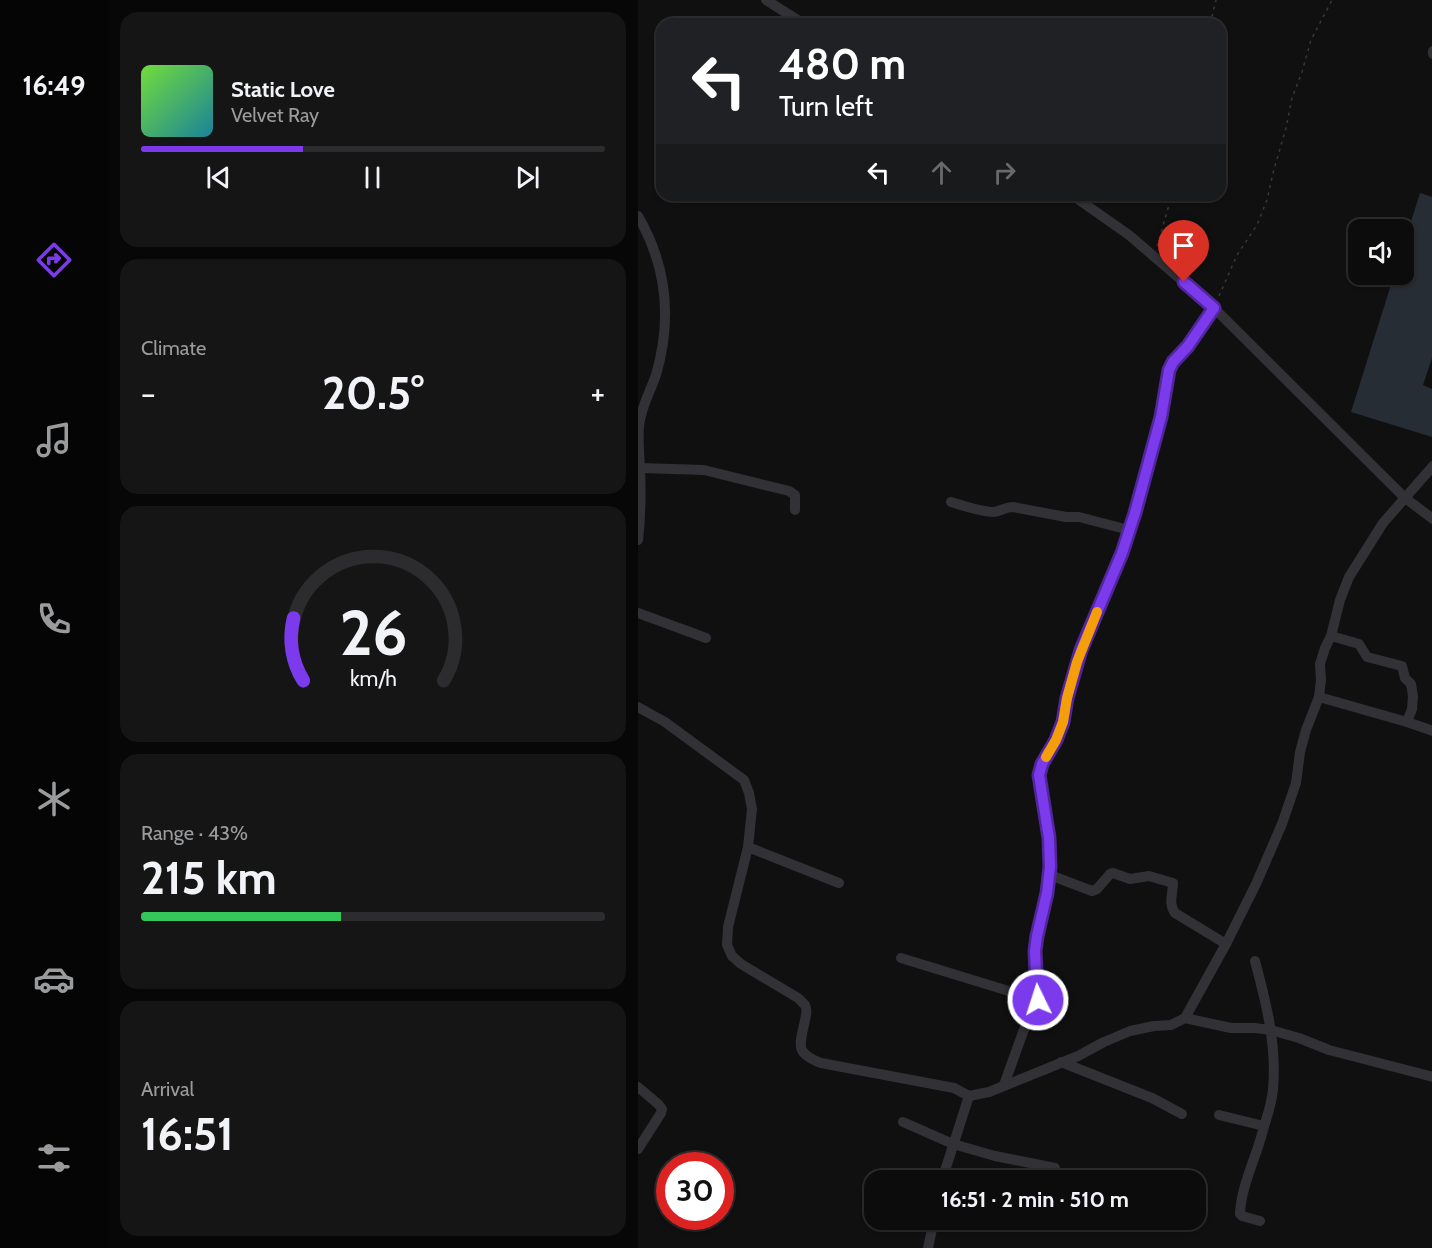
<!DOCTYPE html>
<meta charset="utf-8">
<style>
:root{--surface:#0c0c0d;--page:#151516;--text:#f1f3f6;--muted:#9a9b9d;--line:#2c2c2e;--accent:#7c3aed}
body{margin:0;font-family:Cabin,sans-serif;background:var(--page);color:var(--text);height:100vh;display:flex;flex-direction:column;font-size:22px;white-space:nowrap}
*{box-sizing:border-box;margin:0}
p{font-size:20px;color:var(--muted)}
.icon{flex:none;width:33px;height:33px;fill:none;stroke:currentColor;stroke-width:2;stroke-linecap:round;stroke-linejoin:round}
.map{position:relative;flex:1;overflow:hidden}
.sheet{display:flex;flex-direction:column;gap:12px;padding:12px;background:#070707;width:530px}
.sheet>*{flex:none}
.banner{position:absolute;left:18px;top:18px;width:570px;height:183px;border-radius:18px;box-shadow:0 2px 4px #0004,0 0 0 2px var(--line);background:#202124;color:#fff;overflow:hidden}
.tools{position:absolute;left:710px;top:219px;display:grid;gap:12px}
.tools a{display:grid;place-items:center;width:66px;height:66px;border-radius:12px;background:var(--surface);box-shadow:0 2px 4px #0004,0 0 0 2px var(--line);font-size:30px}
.speed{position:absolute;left:18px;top:1152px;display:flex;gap:12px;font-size:30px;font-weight:700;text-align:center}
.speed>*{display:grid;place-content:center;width:78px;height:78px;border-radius:50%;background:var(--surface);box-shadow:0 2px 4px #0004,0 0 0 2px var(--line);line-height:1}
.speed .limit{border:9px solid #d22;background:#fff;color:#111}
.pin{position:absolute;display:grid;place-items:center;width:51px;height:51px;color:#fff;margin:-62px -26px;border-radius:50% 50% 50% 0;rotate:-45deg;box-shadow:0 0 6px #0007}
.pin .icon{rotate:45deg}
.me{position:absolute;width:66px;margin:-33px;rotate:356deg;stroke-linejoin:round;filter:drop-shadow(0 0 4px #0008)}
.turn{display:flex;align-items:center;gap:21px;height:126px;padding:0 24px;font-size:27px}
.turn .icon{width:78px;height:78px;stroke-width:2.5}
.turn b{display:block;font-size:42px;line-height:51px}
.lanes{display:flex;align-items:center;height:57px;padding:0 24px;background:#0003;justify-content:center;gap:30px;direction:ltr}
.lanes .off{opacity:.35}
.big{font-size:45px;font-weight:800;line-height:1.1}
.sheet .card{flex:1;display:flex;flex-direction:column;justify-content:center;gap:9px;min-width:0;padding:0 21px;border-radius:18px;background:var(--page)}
.sheet .dial{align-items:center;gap:0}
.dial svg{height:156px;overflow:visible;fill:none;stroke:var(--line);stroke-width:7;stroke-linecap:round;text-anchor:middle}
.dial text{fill:var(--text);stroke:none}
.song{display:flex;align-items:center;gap:18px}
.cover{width:72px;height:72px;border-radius:9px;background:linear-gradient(135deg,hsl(100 70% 55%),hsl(190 70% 35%))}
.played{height:6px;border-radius:3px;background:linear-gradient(90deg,var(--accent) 35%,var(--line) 35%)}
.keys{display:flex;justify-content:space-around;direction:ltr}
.heat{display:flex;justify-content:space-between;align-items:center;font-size:33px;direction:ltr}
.charge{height:9px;border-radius:4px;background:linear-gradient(90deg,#34c759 43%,var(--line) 0)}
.trip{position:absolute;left:226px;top:1170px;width:342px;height:60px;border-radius:18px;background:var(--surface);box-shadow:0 2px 4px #0004,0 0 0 2px var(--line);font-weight:800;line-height:60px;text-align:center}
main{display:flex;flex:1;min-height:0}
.dock{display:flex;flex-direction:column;width:108px;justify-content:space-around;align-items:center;background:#050505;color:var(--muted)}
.dock .icon{width:42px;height:42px}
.dock .selected{color:var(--accent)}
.dock b{font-size:27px;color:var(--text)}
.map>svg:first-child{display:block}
.water{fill:#272d34}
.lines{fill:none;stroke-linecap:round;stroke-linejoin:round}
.path{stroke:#37383d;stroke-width:1.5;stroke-dasharray:3 4.5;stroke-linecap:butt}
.street{stroke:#313136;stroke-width:10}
.route-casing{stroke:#51269a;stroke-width:15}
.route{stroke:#7c3aed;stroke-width:10}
.slow{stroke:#f59e0b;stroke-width:10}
</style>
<main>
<nav class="dock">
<b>16:49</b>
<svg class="icon selected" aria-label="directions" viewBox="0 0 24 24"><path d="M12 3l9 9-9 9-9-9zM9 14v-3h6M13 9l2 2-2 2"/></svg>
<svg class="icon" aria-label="music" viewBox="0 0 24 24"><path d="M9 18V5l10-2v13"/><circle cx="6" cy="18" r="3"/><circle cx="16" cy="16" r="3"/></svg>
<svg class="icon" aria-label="phone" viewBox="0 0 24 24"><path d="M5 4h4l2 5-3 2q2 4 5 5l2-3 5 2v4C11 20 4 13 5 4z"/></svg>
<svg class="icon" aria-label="climate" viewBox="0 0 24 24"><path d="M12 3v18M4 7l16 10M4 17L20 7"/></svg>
<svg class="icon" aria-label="car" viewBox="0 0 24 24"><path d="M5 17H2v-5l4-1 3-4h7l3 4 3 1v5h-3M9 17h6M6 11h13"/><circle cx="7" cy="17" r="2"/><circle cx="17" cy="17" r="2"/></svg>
<svg class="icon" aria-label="filters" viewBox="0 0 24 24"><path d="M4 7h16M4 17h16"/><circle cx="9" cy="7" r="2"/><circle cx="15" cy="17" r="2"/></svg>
</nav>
<section class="sheet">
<div class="card">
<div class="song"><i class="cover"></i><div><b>Static Love</b><p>Velvet Ray</p></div></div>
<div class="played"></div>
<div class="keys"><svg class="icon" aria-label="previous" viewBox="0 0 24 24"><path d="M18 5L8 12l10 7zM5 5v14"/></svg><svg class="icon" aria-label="pause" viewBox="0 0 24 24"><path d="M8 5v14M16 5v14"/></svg><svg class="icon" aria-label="next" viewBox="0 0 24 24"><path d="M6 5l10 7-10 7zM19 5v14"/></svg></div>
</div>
<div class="card"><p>Climate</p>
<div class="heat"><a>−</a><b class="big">20.5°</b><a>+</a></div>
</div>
<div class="card dial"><svg viewBox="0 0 100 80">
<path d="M14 69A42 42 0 1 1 86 69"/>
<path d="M14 69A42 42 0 0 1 9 37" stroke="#7c3aed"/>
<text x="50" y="56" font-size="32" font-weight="700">26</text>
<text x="50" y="72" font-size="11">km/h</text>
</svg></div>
<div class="card"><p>Range · 43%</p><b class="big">215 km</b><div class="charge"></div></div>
<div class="card"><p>Arrival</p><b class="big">16:51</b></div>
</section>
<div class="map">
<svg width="795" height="1248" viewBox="0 0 795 1248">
<rect width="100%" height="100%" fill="#101011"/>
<polygon class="water" points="782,193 794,197 795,355 785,385 794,389 794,437 713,412 756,275 765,274 765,247"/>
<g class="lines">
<g class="path">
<polyline points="572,24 578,0"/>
<polyline points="519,246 534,195"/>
<polyline points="581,296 599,255 619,225 629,200 635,173 648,128 654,98 664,72 673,40 694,0"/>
</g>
<g class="street">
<polyline points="128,0 166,24"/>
<polyline points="795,51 795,54"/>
<polyline points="434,195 491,235 576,308 767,498 795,519"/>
<path d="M 0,216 C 29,266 34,320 18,375 C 12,392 3,407 1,426 C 0,440 1,453 2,467 C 3,491 3,516 0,540"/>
<polyline points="2,468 66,470 151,491 157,495 157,510"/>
<path d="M 313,502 C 326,506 344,512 356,512 C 363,511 368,507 375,507 L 428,517 L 441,517 L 491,530"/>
<polyline points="0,613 68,638"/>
<polyline points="693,636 721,644 729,657 764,666 767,678 773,684 775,696 774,709 769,722 795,731"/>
<polyline points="681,697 769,722"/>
<path d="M 0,707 L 27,722 L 106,780 L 111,793 L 114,809 L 110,847 L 90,927 L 89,945 L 94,956 L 103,964 L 160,998 C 161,999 166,1004 167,1005 C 170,1010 168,1015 167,1020 C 162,1045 156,1053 183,1063 L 316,1088 L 331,1096 L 351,1092 L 440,1056 L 466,1042 L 492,1031 L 516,1026 L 533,1025 L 547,1018 L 588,944 L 618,884 L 644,824 L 658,783 L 662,752 L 668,730 L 681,697 L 683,680 L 682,664 L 687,648 L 693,636 L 702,600 L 711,577 L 745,523 L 795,466"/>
<polyline points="110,847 201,883"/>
<path d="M 412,875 L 454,891 L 459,889 L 472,874 L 475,873 L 492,879 L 511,876 L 535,883 C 535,894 530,903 537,913 L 588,944"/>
<polyline points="263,958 400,1000"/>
<path d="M 617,961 C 628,1002 639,1045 635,1089 C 634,1104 628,1119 624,1134 C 617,1160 603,1187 602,1214 L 604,1216 L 622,1221"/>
<polyline points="547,1018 593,1028 617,1028 633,1030 661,1038 691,1050 795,1077"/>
<polyline points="423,1062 514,1098 544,1114"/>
<polyline points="366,1085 385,1032 400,1000 402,989 398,972 397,951 399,936 409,893 412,867 411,838 401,775 404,764 418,740 425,722 429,698 443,650 484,553 507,481 523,417 531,370 535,362 550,346 576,308"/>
<polyline points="0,1087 20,1104 24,1109 23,1113 0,1149"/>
<polyline points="581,1115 626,1126"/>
<polyline points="265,1122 315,1144 357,1156 417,1168"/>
<polyline points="304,1180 331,1096"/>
<polyline points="290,1248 296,1220"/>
</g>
</g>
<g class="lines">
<defs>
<polyline id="route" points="400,1000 402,989 398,972 397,951 399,936 409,893 412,867 411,838 401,775 404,764 418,740 425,722 429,698 443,650 484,553 497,513 523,417 531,370 535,362 550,346 576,308 546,282"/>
</defs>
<use href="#route" class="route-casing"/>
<use href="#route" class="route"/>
<polyline class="slow" points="408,757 418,740 425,722 429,698 439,662 459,612"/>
</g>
</svg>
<div class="tools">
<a><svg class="icon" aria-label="sound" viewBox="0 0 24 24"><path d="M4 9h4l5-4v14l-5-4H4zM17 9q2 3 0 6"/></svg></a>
</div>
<div class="speed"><div class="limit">30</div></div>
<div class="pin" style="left:546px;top:282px;background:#d93025"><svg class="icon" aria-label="arrive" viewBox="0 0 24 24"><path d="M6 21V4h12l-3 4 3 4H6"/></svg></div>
<svg class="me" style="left:400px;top:1000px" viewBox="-20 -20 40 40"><circle r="17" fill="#7c3aed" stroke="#fff" stroke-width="3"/><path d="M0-11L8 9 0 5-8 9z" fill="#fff"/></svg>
<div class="trip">16:51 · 2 min · 510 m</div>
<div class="banner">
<div class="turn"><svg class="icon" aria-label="left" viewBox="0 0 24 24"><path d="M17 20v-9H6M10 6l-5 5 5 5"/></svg><div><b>480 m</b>Turn left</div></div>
<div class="lanes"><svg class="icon" aria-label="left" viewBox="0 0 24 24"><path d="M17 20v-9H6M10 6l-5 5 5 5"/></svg><svg class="icon off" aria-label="ahead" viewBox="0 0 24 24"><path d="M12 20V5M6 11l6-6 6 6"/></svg><svg class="icon off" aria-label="right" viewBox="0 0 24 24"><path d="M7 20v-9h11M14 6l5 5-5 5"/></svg></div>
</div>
</div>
</main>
